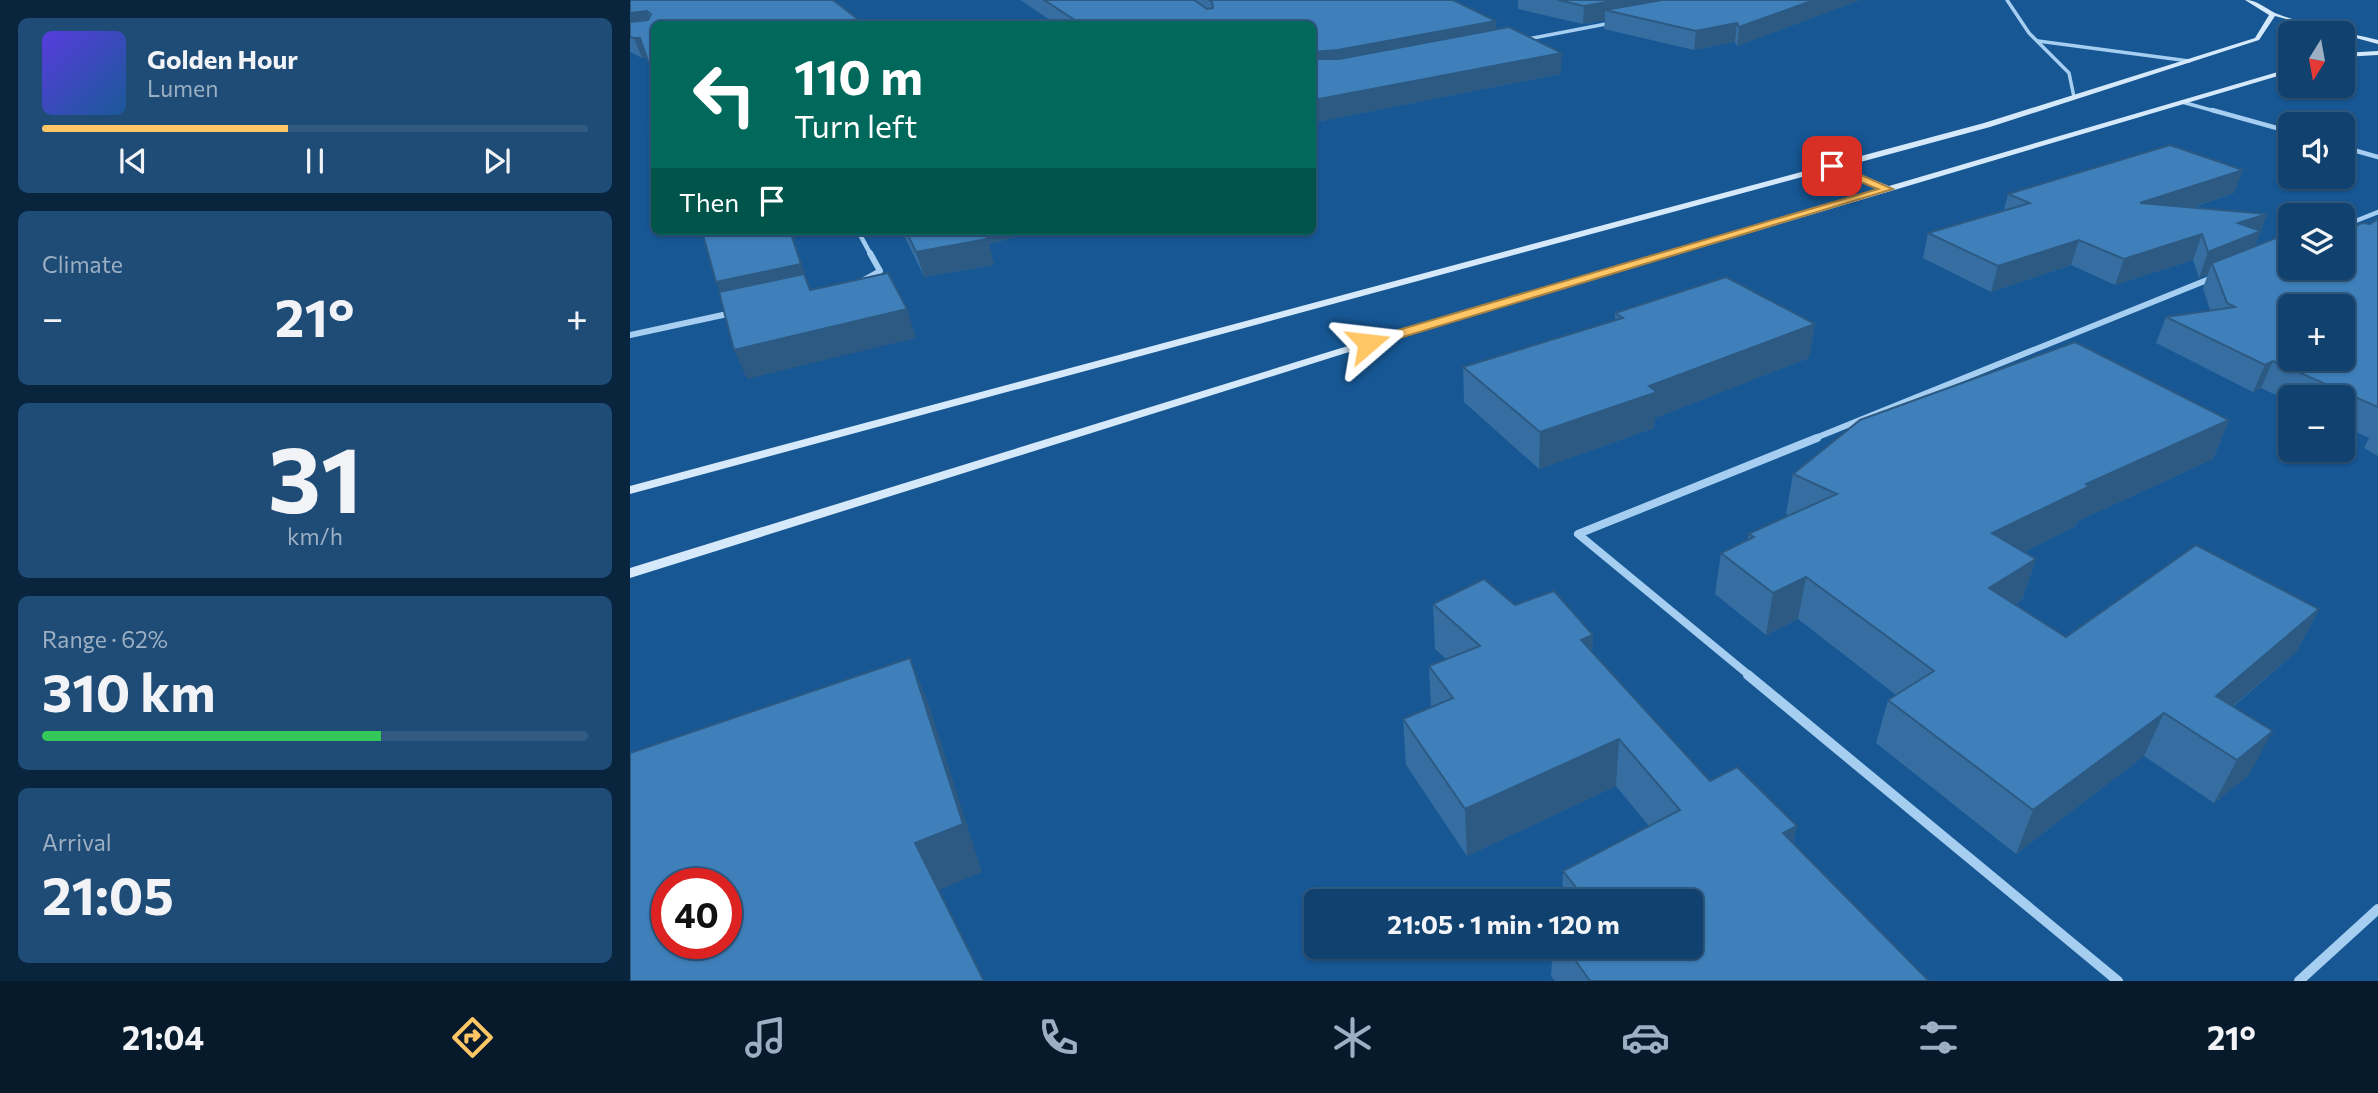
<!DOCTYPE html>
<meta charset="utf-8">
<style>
:root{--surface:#10416f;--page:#1e4c77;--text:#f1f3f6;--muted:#9cafc3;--line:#305a82;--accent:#ffc666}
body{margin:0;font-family:Commissioner,sans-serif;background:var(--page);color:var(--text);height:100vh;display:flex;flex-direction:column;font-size:26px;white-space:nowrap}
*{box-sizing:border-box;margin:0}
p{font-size:23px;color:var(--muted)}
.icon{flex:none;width:38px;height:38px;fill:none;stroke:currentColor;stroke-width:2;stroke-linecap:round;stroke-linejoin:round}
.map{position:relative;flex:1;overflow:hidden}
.sheet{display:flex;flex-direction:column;gap:18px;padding:18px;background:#09243d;width:630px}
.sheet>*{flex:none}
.top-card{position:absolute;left:21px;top:21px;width:665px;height:214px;border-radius:10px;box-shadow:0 2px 5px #0004,0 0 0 2px var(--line);background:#00695c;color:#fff;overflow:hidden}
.needle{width:46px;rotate:191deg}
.fabs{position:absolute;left:1648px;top:21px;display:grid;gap:14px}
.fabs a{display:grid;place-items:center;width:77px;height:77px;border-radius:10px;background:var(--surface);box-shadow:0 2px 5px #0004,0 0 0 2px var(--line);font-size:35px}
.speed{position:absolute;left:21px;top:868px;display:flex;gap:14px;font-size:35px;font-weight:700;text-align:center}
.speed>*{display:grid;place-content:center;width:91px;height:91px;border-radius:50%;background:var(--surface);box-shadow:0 2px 5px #0004,0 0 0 2px var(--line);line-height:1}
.speed .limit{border:10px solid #d22;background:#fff;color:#111}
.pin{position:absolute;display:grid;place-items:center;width:60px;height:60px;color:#fff;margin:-30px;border-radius:14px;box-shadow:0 4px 10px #0006}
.me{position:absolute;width:77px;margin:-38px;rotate:73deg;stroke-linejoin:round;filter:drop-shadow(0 0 5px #0008)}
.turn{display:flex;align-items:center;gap:24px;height:147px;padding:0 28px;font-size:32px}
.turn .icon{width:91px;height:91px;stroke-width:2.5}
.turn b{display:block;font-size:49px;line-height:60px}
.then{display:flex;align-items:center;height:66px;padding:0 28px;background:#0003;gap:14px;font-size:26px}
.big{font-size:52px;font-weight:700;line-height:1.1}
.sheet .tile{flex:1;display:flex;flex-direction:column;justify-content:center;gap:10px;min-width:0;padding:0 24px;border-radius:10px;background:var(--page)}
.sheet .dial{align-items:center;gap:0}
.dial b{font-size:91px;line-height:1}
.song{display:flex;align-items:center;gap:21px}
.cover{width:84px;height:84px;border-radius:10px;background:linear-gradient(135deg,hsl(250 70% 55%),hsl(210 70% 35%))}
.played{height:7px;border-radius:4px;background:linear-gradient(90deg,var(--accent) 45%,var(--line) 45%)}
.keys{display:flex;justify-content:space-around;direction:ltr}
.heat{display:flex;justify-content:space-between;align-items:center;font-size:38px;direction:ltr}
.charge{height:10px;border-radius:5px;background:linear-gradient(90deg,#34c759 62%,var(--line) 0)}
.trip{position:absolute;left:674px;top:889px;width:399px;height:70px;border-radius:10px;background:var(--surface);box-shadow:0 2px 5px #0004,0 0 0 2px var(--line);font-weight:700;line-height:70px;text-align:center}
.tab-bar{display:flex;height:112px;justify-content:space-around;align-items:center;background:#061a2c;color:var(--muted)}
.tab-bar .icon{width:49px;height:49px}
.tab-bar .selected{color:var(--accent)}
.tab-bar b{font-size:32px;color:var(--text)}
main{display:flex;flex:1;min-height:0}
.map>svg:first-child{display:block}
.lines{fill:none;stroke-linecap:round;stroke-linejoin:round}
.street-far4{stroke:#a6cef1;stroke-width:3.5}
.street-far3{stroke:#a6cef1;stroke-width:4.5}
.street-far2{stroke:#a6cef1;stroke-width:6}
.street-far1{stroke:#a6cef1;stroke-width:8}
.street{stroke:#a6cef1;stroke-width:10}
.secondary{fill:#d5e9fb;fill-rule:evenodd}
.wall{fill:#366ea1}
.shaded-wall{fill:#2c5a83}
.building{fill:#3f80bb;stroke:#2c5a83;stroke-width:2;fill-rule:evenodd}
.route{fill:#ffc666;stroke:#a68142;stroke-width:2}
</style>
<main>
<section class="sheet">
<div class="tile">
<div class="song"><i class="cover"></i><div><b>Golden Hour</b><p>Lumen</p></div></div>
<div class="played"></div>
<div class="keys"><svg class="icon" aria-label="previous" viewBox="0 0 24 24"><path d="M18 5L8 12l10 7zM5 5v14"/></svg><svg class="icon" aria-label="pause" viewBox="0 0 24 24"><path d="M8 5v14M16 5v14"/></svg><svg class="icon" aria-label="next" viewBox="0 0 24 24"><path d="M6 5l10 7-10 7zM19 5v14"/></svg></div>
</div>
<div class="tile"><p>Climate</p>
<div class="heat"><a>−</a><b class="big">21°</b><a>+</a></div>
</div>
<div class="tile dial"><b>31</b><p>km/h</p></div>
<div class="tile"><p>Range · 62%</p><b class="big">310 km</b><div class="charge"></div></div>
<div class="tile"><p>Arrival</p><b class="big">21:05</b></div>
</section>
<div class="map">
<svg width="1748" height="981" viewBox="0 0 1748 981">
<rect width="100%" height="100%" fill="#165794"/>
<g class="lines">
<g class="street-far4">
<polyline points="1377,0 1399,33 1439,73 1444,97"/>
<polyline points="893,40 981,23"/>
<polyline points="1408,41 1559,61"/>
<polyline points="1552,102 1588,112"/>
</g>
<g class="street-far3">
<polyline points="1582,110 1661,132"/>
<polyline points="1713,147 1748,157"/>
<polyline points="1713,226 1748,212"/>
<polyline points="228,231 241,255"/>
</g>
<g class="street-far2">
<polyline points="232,281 250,271 240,253"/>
<polyline points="0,335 102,313"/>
<polyline points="1183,439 1582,278"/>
</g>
<polyline class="street-far1" points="1120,676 948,534 1187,438"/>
<g class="street">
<polyline points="1118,675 1488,981"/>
<polyline points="1669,981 1748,909"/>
</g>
<g class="secondary">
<path d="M 1615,0 C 1627,0 1635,8 1645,13 C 1678,26 1714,32 1748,40 L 1748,44 L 1645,16 L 1629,40 L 1360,127 L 1212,167 L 1259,186 L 1661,68 L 1661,72 L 716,353 L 0,578 L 0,568 L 708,349 L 1250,189 L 1202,169 L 0,494 L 0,486 L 1354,123 L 1625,38 L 1639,15 Z"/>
<polygon points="1748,51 1748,55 1713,57 1713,53"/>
</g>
</g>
<g class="wall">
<polygon points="0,0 203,0 24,24 17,57 12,58 0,52"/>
<polygon points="390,0 567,0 566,1 568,3 567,0 823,0 866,21 866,30 931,74 686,122 682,119 682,24 426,24"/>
<polygon points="888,0 1230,0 1107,46 1105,42 1064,50 974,29 975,20 953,24 888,9"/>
<polygon points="1604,193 1562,208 1637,214 1625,246 1661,268 1748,219 1748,456 1734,448 1739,438 1713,426 1713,397 1661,397 1661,402 1631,388 1623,392 1526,343 1536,317 1580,310 1573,288 1578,274 1569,278 1563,260 1485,285 1441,265 1361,292 1293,258 1298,233 1374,210 1378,194"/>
<polygon points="272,231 401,231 402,233 359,244 364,265 294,277"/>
<polygon points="985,313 1185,324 1179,358 1025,418 1024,428 909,469 834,402 833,367 985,321"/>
<polygon points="1599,420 1583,459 1448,521 1446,526 1394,552 1406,559 1392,600 1385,605 1436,637 1689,609 1667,651 1603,707 1619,775 1584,803 1514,756 1386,854 1246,743 1258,700 1266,695 1168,619 1136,635 1085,594 1091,553 1118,540 1118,534 1159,515 1156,514 1163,474"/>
<polygon points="803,604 885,605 963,635 962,652 1080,781 1167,826 1163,843 1299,981 925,981 921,976 923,947 936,947 1060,901 932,901 933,871 1019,826 986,786 837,856 776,765 773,719 801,707 799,666 816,659 805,649"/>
</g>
<g class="shaded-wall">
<polygon points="987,0 1086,0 975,10 975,20 953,24 954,6"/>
<polygon points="1184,0 1230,0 1107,46 1109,27"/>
<polygon points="17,11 24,30 0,33 0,13"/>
<polygon points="866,21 866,41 682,73 682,52"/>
<polygon points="1107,23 1105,42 1064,50 1066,31"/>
<polygon points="4,38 10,38 18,57 12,58"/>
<polygon points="932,53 931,74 686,122 684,100"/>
<polygon points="1613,170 1604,193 1502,228 1510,203"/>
<polygon points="1637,214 1621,257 1582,263 1578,274 1569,278 1578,252 1608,223"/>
<polygon points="160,231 161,231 181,291 97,308 86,282"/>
<polygon points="354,231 401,231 402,233 359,244 364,265 294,277 286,252"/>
<polygon points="1572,234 1563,260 1485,285 1494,259"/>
<polygon points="1449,240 1441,265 1361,292 1368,266"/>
<polygon points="277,309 286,338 117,379 104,350"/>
<polygon points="1185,324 1179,358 1025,418 1024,428 909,469 910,432 1019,386"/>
<polygon points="1643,361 1631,388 1623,392 1635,365"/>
<polygon points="1599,420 1583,459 1448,521 1446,526 1350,574 1362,533 1456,484"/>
<polygon points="1406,559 1392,600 1346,630 1359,588"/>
<polygon points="1176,577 1168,619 1136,635 1143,593"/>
<polygon points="1689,609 1667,651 1569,735 1586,696"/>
<polygon points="963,635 960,681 951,640"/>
<polygon points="280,658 299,705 352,872 307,891 285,843"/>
<polygon points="1534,713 1514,756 1386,854 1403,810"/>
<polygon points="1643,731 1619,775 1584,803 1607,760"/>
<polygon points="989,739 986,786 837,856 835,809"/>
<polygon points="1167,826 1156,873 1153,833"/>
</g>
<g class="building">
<polygon points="0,0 203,0 234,24 24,24 24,78 10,38 4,38 0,37 0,22 18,20 21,14 17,11 0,13"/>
<polygon points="414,0 564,0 577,9 583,8 582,2 579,0 823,0 866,21 708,50 682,52 682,24 451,24"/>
<polygon points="928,0 987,0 954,6"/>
<polygon points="1032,0 1184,0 1109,27 1107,23 1066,31 975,10"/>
<polygon points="879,27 932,53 684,100 682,99 682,59 709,59"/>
<polygon points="24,127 24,140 18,128"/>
<polygon points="1540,145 1613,170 1510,203 1637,214 1608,223 1631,231 1578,252 1572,234 1494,259 1449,240 1368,266 1298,233 1400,203 1378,194"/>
<path d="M 1748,219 L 1748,407 L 1643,361 L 1635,365 L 1536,317 L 1605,307 L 1597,303 L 1582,263 L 1646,238 L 1661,243 L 1661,268 L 1713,268 L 1713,231 L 1732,223 L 1740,224 ZM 1661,306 L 1713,306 L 1713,359 L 1661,359 Z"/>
<polygon points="72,231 160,231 171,264 86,282"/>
<polygon points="276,231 355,231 357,239 286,252"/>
<polygon points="258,273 277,309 104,350 89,292 174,274 180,290"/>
<polygon points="1096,277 1185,324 1019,386 1027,392 910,432 833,367 993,318 985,313"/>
<polygon points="1445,342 1599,420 1456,484 1460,486 1362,533 1406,559 1359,588 1436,637 1566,545 1689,609 1586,696 1643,731 1607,760 1534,713 1403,810 1258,700 1304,671 1176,577 1143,593 1091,553 1124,537 1118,534 1207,494 1163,474 1230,420"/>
<polygon points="854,579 885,605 924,591 963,635 951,640 1080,781 1107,767 1167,826 1153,833 1299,981 960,981 936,947 1060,947 1060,901 957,901 933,871 1050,810 989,739 835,809 773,719 823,698 799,666 850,646 803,604"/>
<path d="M 280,658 L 333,824 L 285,843 L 354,981 L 0,981 L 0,753 ZM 37,884 L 96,884 L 96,943 L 37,943 Z"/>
</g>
<polygon class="route" points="1199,164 1206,164 1263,189 743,346 734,346 732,343 734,340 1248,189 1199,169"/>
</svg>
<div class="fabs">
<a><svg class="needle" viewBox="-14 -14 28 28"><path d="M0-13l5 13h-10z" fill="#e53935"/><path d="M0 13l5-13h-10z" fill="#9cafc3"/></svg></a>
<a><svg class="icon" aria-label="sound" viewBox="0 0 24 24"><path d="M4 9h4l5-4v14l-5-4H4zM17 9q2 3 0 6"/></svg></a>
<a><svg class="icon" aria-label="layers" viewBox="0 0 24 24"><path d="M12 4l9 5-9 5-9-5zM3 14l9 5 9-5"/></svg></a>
<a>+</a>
<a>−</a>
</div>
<div class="speed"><div class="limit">40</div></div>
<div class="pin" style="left:1202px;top:166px;background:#d93025"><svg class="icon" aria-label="arrive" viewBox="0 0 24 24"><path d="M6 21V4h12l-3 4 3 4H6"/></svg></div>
<svg class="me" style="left:738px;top:343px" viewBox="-20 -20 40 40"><path d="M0-17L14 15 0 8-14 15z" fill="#ffc666" stroke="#fff" stroke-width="4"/></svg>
<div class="trip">21:05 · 1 min · 120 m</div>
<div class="top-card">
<div class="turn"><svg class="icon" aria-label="left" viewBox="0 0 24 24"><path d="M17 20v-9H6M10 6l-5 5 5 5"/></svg><div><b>110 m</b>Turn left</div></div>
<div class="then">Then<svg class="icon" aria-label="arrive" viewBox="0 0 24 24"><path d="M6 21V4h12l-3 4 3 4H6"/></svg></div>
</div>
</div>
</main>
<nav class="tab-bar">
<b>21:04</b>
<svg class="icon selected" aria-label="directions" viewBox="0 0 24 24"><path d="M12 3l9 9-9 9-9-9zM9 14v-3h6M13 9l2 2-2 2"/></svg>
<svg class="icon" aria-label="music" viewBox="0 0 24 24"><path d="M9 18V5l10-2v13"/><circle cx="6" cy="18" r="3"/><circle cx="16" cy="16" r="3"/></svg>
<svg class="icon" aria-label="phone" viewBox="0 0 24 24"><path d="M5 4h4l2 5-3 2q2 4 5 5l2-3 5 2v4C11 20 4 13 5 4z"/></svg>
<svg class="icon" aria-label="climate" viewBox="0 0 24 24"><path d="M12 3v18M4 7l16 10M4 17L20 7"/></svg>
<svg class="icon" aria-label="car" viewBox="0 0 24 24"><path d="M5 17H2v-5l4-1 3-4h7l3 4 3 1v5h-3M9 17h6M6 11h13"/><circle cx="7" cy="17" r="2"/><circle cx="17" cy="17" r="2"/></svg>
<svg class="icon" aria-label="filters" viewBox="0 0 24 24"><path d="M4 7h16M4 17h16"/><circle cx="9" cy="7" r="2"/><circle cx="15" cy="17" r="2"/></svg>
<b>21°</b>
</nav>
